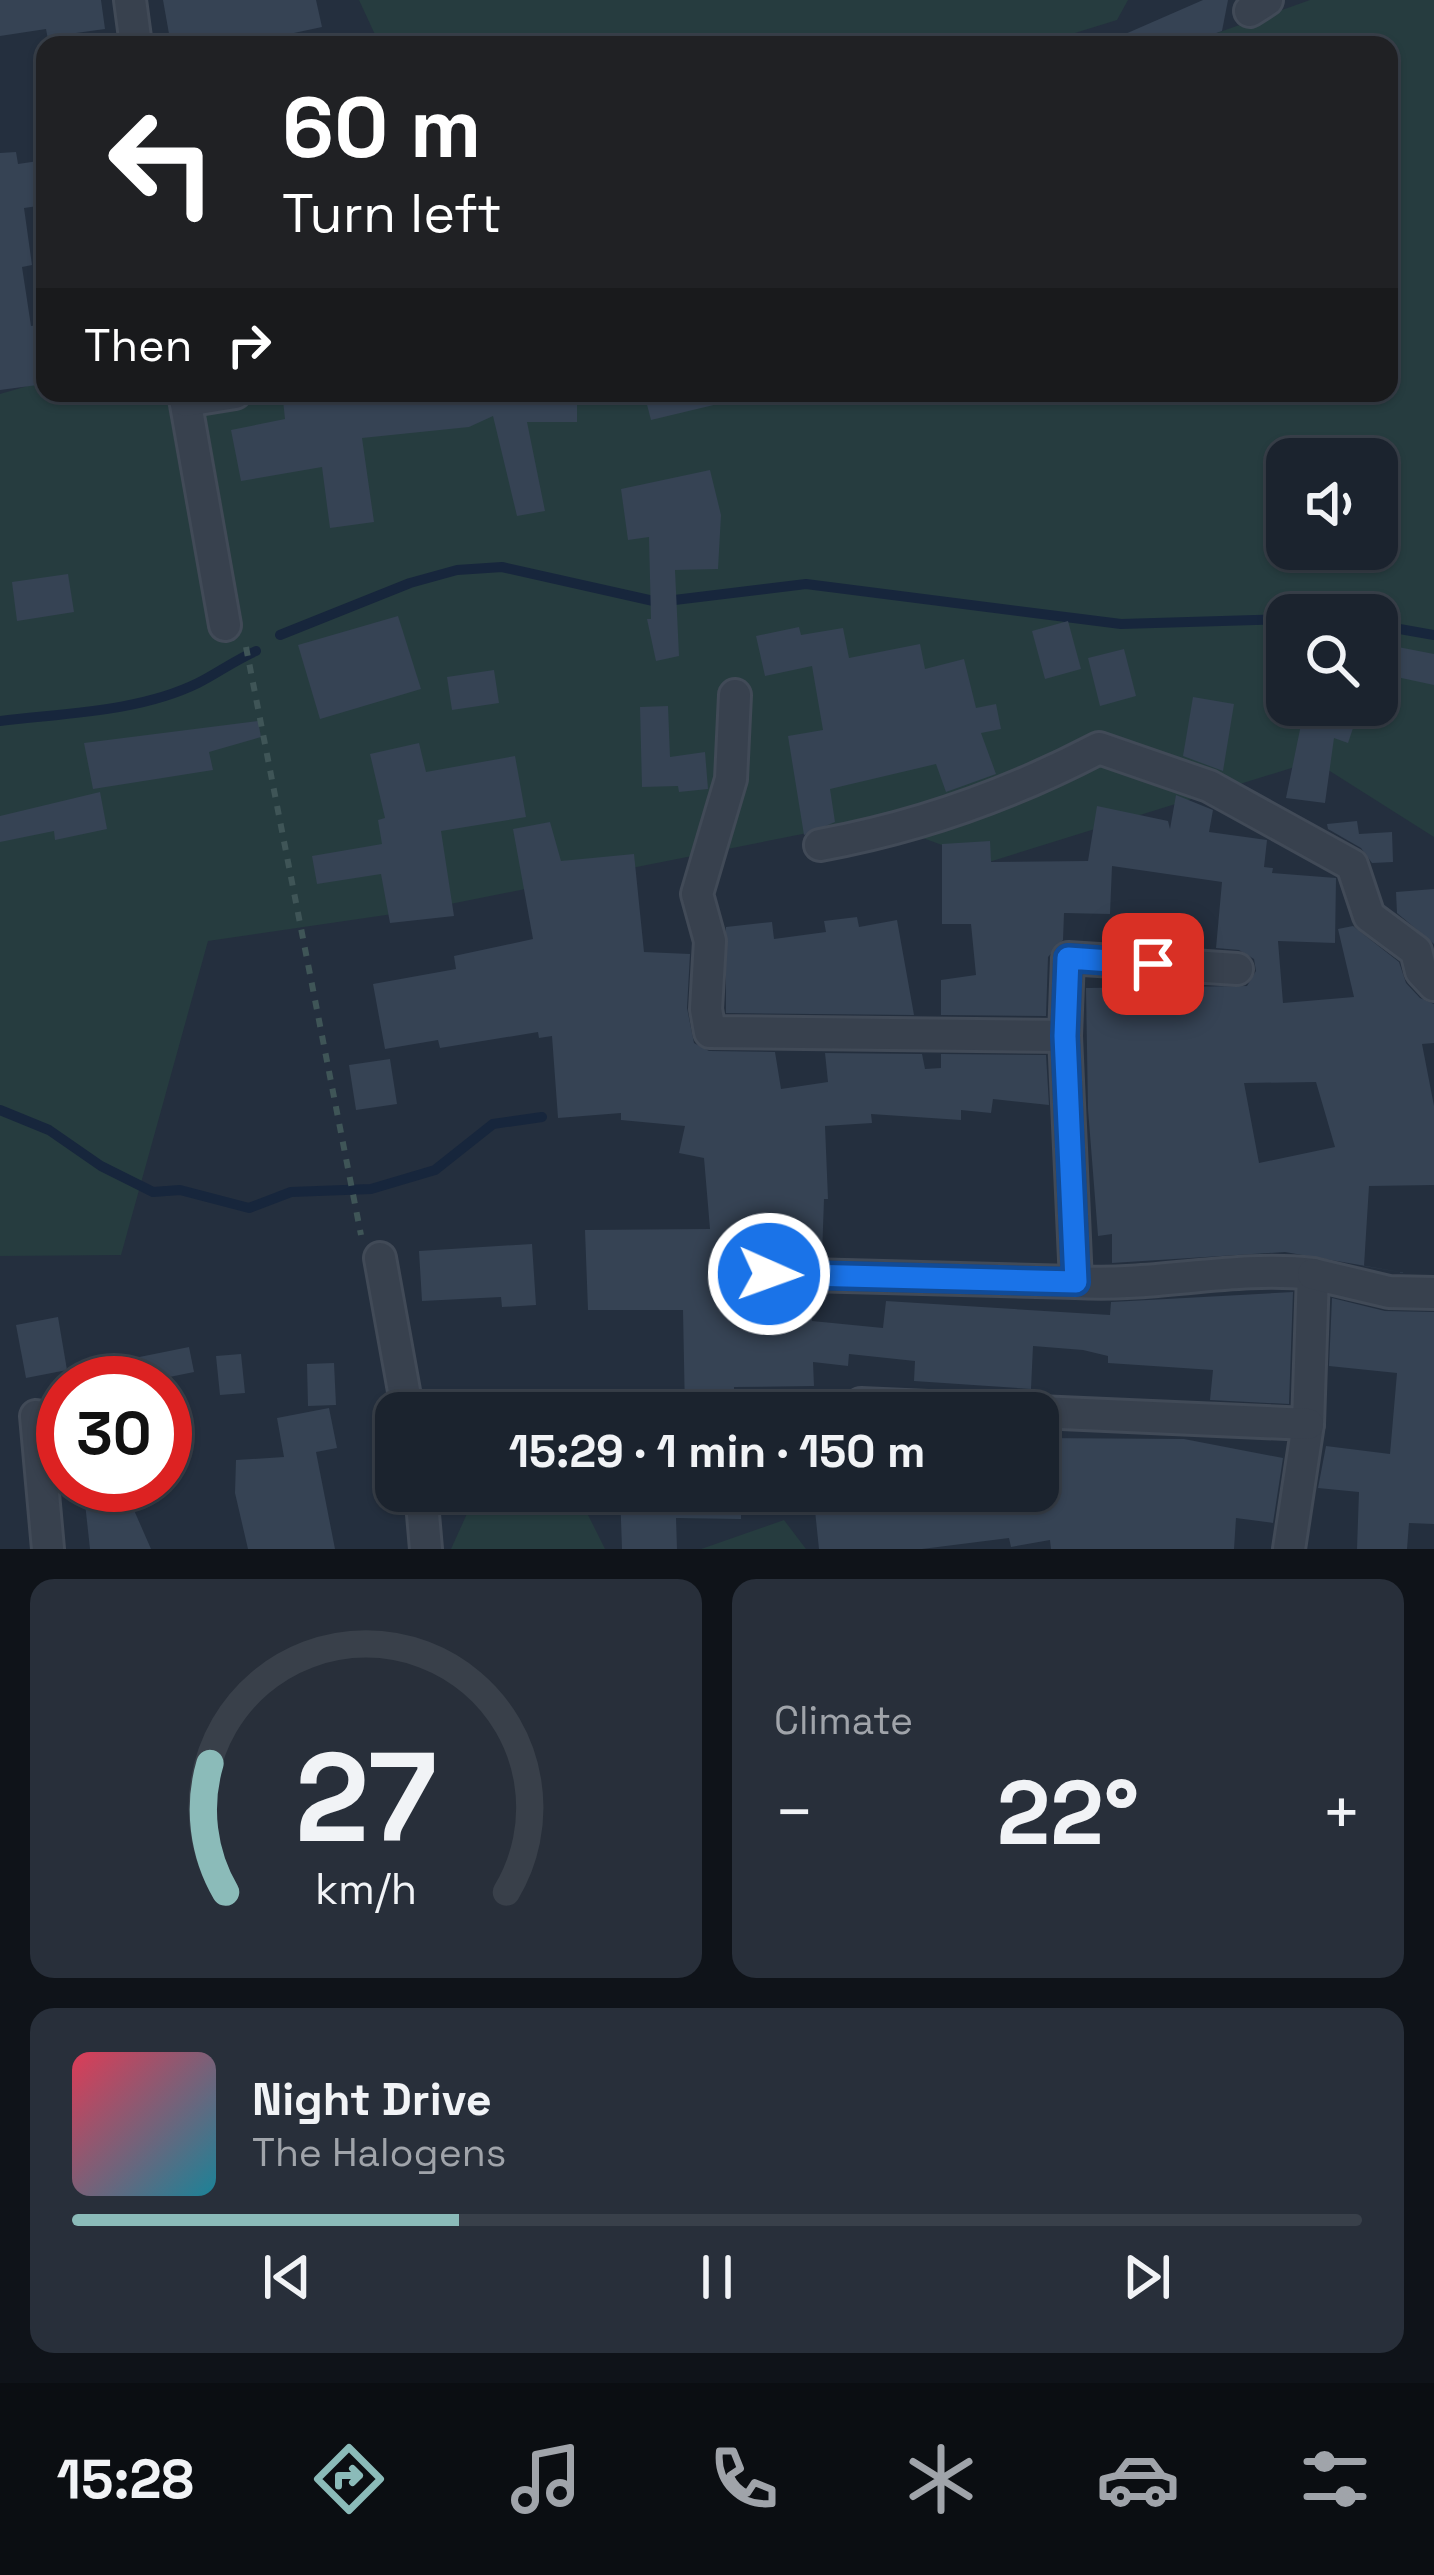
<!DOCTYPE html>
<meta charset="utf-8">
<style>
:root{--surface:#1b232e;--page:#282f3a;--text:#f1f3f6;--muted:#a0a4aa;--line:#39404a;--accent:#8bbbb9}
body{margin:0;font-family:"Space Grotesk",sans-serif;background:var(--page);color:var(--text);height:100vh;display:flex;flex-direction:column;font-size:45px;white-space:nowrap}
*{box-sizing:border-box;margin:0}
p{font-size:39px;color:var(--muted)}
.icon{flex:none;width:66px;height:66px;fill:none;stroke:currentColor;stroke-width:2;stroke-linecap:round;stroke-linejoin:round}
.map{position:relative;height:1549px;overflow:hidden}
.side{display:flex;flex-direction:column;gap:30px;padding:30px;background:#0f1319;flex:1}
.side>*{flex:none}
.guide{position:absolute;left:36px;top:36px;width:1362px;height:366px;border-radius:24px;box-shadow:0 3px 9px #0004,0 0 0 3px var(--line);background:#202124;color:#fff;overflow:hidden}
.fabs{position:absolute;left:1266px;top:438px;display:grid;gap:24px}
.fabs a{display:grid;place-items:center;width:132px;height:132px;border-radius:24px;background:var(--surface);box-shadow:0 3px 9px #0004,0 0 0 3px var(--line);font-size:60px}
.speed{position:absolute;left:36px;top:1356px;display:flex;gap:24px;font-size:60px;font-weight:700;text-align:center}
.speed>*{display:grid;place-content:center;width:156px;height:156px;border-radius:50%;background:var(--surface);box-shadow:0 3px 9px #0004,0 0 0 3px var(--line);line-height:1}
.speed .limit{border:18px solid #d22;background:#fff;color:#111}
.pin{position:absolute;display:grid;place-items:center;width:102px;height:102px;color:#fff;margin:-51px;border-radius:24px;box-shadow:0 6px 18px #0006}
.me{position:absolute;width:132px;margin:-66px;rotate:92deg;stroke-linejoin:round;filter:drop-shadow(0 0 9px #0008)}
.turn{display:flex;align-items:center;gap:42px;height:252px;padding:0 48px;font-size:54px}
.turn .icon{width:156px;height:156px;stroke-width:2.5}
.turn b{display:block;font-size:84px;line-height:102px}
.then{display:flex;align-items:center;height:114px;padding:0 48px;background:#0003;gap:24px;font-size:45px}
.big{font-size:90px;font-weight:700;line-height:1.1}
.side .widget{flex:1;display:flex;flex-direction:column;justify-content:center;gap:18px;min-width:0;padding:0 42px;border-radius:24px;background:var(--page)}
.side .dial{align-items:center;gap:0}
.dial svg{height:312px;overflow:visible;fill:none;stroke:var(--line);stroke-width:7;stroke-linecap:round;text-anchor:middle}
.dial text{fill:var(--text);stroke:none}
.song{display:flex;align-items:center;gap:36px}
.cover{width:144px;height:144px;border-radius:18px;background:linear-gradient(135deg,hsl(350 70% 55%),hsl(190 70% 35%))}
.played{height:12px;border-radius:6px;background:linear-gradient(90deg,var(--accent) 30%,var(--line) 30%)}
.keys{display:flex;justify-content:space-around;direction:ltr}
.heat{display:flex;justify-content:space-between;align-items:center;font-size:66px;direction:ltr}
.side .tiles{flex:1;display:grid;gap:30px;grid-template-columns:1fr 1fr}
.widget:last-child{grid-column:span 2}
.trip{position:absolute;left:375px;top:1392px;width:684px;height:120px;border-radius:24px;background:var(--surface);box-shadow:0 3px 9px #0004,0 0 0 3px var(--line);font-weight:700;line-height:120px;text-align:center}
.tabs{display:flex;height:192px;justify-content:space-around;align-items:center;background:#0b0e12;color:var(--muted)}
.tabs .icon{width:84px;height:84px}
.tabs .on{color:var(--accent)}
.tabs b{font-size:54px;color:var(--text)}
.map>svg:first-child{display:block}
.green{fill:#263c3f;fill-rule:evenodd}
.lines{fill:none;stroke-linecap:round;stroke-linejoin:round}
.stream{stroke:#17263c;stroke-width:10}
.building{fill:#364354;fill-rule:evenodd}
.street-casing{stroke:#414a57;stroke-width:36}
.path{stroke:#3f5557;stroke-width:6;stroke-dasharray:9 9;stroke-linecap:butt}
.street{stroke:#38414e;stroke-width:30}
.route-casing{stroke:#114b97;stroke-width:30}
.route{stroke:#1a73e8;stroke-width:21}
</style>
<div class="map">
<svg width="1434" height="1549" viewBox="0 0 1434 1549">
<rect width="100%" height="100%" fill="#242f3e"/>
<g class="green">
<polygon points="359,0 1128,0 1117,20 1036,45 385,45 378,41"/>
<path d="M 1310,0 L 1434,0 L 1434,837 L 1314,761 L 989,862 L 873,820 L 420,910 L 208,941 L 121,1255 L 0,1256 L 0,394 L 45,381 L 45,393 L 1389,393 L 1389,45 L 1183,45 ZM 1287,459 L 1377,459 L 1377,549 L 1287,549 ZM 1287,615 L 1377,615 L 1377,705 L 1287,705 Z"/>
<polygon points="530,1491 576,1491 605,1549 451,1549 475,1496"/>
<polygon points="784,1520 806,1549 701,1549 704,1548"/>
</g>
<g class="lines">
<g class="stream">
<polyline points="1377,625 1434,635"/>
<polyline points="280,635 410,583 457,570 502,567 658,602 806,584 1121,624 1287,619"/>
<path d="M 0,721 C 64,713 139,712 198,683 C 218,673 235,660 256,651"/>
<polyline points="0,1110 49,1130 101,1166 153,1192 180,1190 249,1208 291,1192 371,1189 435,1170 493,1124 542,1117"/>
</g>
</g>
<g class="building">
<polygon points="0,0 101,0 105,29 76,33 78,45 49,45 46,29 0,36"/>
<polygon points="163,0 316,0 322,27 237,45 171,45"/>
<polygon points="1203,0 1228,0 1222,31 1182,45 1100,45"/>
<polygon points="16,152 18,164 45,160 45,205 24,208 32,265 22,267 31,326 45,324 45,384 0,390 0,153"/>
<polygon points="315,393 577,393 577,422 527,422 545,511 517,516 493,416 469,427 362,438 374,522 330,528 322,467 241,481 231,430 285,419 283,400"/>
<polygon points="644,393 721,393 722,403 651,420"/>
<polygon points="710,470 721,515 718,569 675,570 679,656 656,661 647,619 651,619 649,537 628,540 621,489"/>
<polygon points="68,574 74,612 17,621 12,582"/>
<polygon points="398,616 421,689 320,719 298,645"/>
<polygon points="1068,621 1081,669 1045,679 1032,631"/>
<polygon points="799,627 801,635 843,628 849,658 920,644 925,669 964,659 976,708 996,704 1001,729 981,733 996,774 946,792 936,764 830,789 835,822 804,835 788,736 823,730 812,666 765,676 756,636"/>
<polygon points="1398,647 1434,654 1434,685 1392,676"/>
<polygon points="1124,649 1136,696 1100,706 1088,658"/>
<polygon points="494,670 499,703 452,710 447,677"/>
<polygon points="1193,697 1234,704 1223,771 1183,756"/>
<polygon points="1305,705 1356,719 1348,743 1334,738 1325,803 1286,798"/>
<polygon points="668,706 670,757 705,752 708,789 679,792 678,786 642,787 640,707"/>
<polygon points="258,721 261,737 209,752 213,770 93,789 84,743"/>
<polygon points="419,743 426,772 515,756 526,817 441,831 454,916 390,923 381,874 317,884 312,856 382,844 378,820 385,818 370,754"/>
<polygon points="100,792 107,829 55,840 54,831 0,842 0,816"/>
<path d="M 1176,795 L 1213,810 L 1209,832 L 1267,840 L 1264,867 L 1273,868 L 1272,873 L 1336,878 L 1335,943 L 1278,941 L 1283,1003 L 1354,997 L 1338,929 L 1353,926 L 1399,962 L 1406,983 L 1420,998 L 1434,1004 L 1434,1043 L 1422,1044 L 1434,1106 L 1434,1185 L 1369,1186 L 1364,1266 L 1406,1273 L 1285,1252 L 1112,1263 L 1112,1234 L 1098,1236 L 1088,1109 L 1086,988 L 1247,986 L 1256,971 L 1254,959 L 1239,950 L 1216,948 L 1222,882 L 1112,866 L 1110,914 L 1064,913 L 1063,940 L 1048,957 L 1046,1016 L 941,1015 L 941,980 L 976,975 L 971,924 L 942,924 L 942,844 L 990,841 L 991,862 L 1088,861 L 1097,806 L 1168,821 L 1170,829 ZM 1316,1082 L 1335,1147 L 1259,1163 L 1244,1083 Z"/>
<polygon points="1357,821 1359,834 1392,832 1393,862 1372,863 1361,848 1328,829 1327,824"/>
<polygon points="550,822 561,861 634,854 644,952 690,954 687,1008 694,1043 709,1051 775,1052 781,1089 828,1082 825,1053 922,1054 925,1069 941,1068 941,1054 1046,1055 1049,1105 993,1099 991,1113 961,1110 961,1120 871,1114 872,1123 825,1126 828,1199 824,1199 822,1256 761,1256 750,1272 758,1290 811,1295 812,1321 883,1328 886,1301 1110,1315 1111,1302 1293,1292 1289,1404 1210,1400 1213,1370 1108,1363 1108,1356 1083,1350 1033,1346 1031,1389 914,1381 915,1361 849,1354 848,1366 813,1362 814,1386 734,1387 734,1413 685,1413 683,1310 588,1310 585,1230 710,1229 704,1158 679,1153 685,1126 621,1120 621,1113 558,1118 552,1036 539,1038 538,1032 440,1048 438,1040 385,1049 373,984 456,969 454,956 533,939 513,829"/>
<polygon points="1434,889 1434,944 1397,913 1396,892"/>
<polygon points="857,917 859,927 897,920 914,1015 726,1013 726,927 772,922 774,939 826,932 824,921"/>
<polygon points="390,1059 397,1104 356,1110 349,1065"/>
<polygon points="532,1244 536,1305 502,1307 501,1297 422,1301 419,1251"/>
<polygon points="1332,1298 1385,1311 1434,1312 1434,1524 1409,1523 1407,1549 1357,1549 1359,1492 1318,1488 1326,1446 1390,1454 1397,1373 1329,1366"/>
<polygon points="58,1317 67,1370 26,1378 16,1325"/>
<polygon points="189,1347 194,1372 140,1383 71,1383 70,1371"/>
<polygon points="241,1354 245,1393 220,1395 216,1356"/>
<polygon points="334,1363 336,1405 308,1406 307,1364"/>
<polygon points="329,1408 337,1448 316,1452 335,1549 248,1549 235,1493 236,1460 284,1457 277,1418"/>
<polygon points="1038,1438 1184,1439 1283,1458 1273,1523 1236,1518 1234,1549 1051,1549 1050,1540 1011,1547 1009,1538 922,1549 819,1549 813,1491 907,1491 906,1502 1038,1491"/>
<polygon points="83,1485 123,1485 151,1549 90,1549"/>
<polygon points="620,1491 741,1491 741,1519 676,1518 677,1549 622,1549"/>
</g>
<g class="lines">
<defs>
<g id="street">
<polyline points="130,0 136,45"/>
<polyline points="1250,11 1267,0"/>
<polyline points="184,393 225,625"/>
<polyline points="186,401 235,393"/>
<polyline points="735,695 731,779 697,894 710,941 706,1009 710,1032 1065,1036"/>
<path d="M 820,845 C 919,827 1011,794 1099,748 L 1209,786 L 1352,865 L 1369,916 L 1416,951 L 1421,971 L 1434,985"/>
<path d="M 1237,969 L 1068,958 L 1065,1036 L 1076,1282 C 1155,1287 1235,1265 1313,1274 L 1308,1424 L 1289,1549"/>
<polyline points="380,1258 408,1413"/>
<polyline points="769,1274 1076,1282"/>
<polyline points="1313,1274 1389,1292 1434,1293"/>
<polyline points="861,1404 1308,1424"/>
<polyline points="36,1416 48,1549"/>
<polyline points="421,1491 426,1549"/>
</g>
</defs>
<use href="#street" class="street-casing"/>
<polyline class="path" points="246,647 361,1235"/>
<use href="#street" class="street"/>
</g>
<g class="lines">
<defs>
<polyline id="route" points="769,1274 1076,1282 1065,1036 1068,958 1153,964"/>
</defs>
<use href="#route" class="route-casing"/>
<use href="#route" class="route"/>
</g>
</svg>
<div class="fabs">
<a><svg class="icon" aria-label="sound" viewBox="0 0 24 24"><path d="M4 9h4l5-4v14l-5-4H4zM17 9q2 3 0 6"/></svg></a>
<a><svg class="icon" aria-label="search" viewBox="0 0 24 24"><circle cx="10" cy="10" r="6"/><path d="M15 15l6 6"/></svg></a>
</div>
<div class="speed"><div class="limit">30</div></div>
<div class="pin" style="left:1153px;top:964px;background:#d93025"><svg class="icon" aria-label="arrive" viewBox="0 0 24 24"><path d="M6 21V4h12l-3 4 3 4H6"/></svg></div>
<svg class="me" style="left:769px;top:1274px" viewBox="-20 -20 40 40"><circle r="17" fill="#1a73e8" stroke="#fff" stroke-width="3"/><path d="M0-11L8 9 0 5-8 9z" fill="#fff"/></svg>
<div class="trip">15:29 · 1 min · 150 m</div>
<div class="guide">
<div class="turn"><svg class="icon" aria-label="left" viewBox="0 0 24 24"><path d="M17 20v-9H6M10 6l-5 5 5 5"/></svg><div><b>60 m</b>Turn left</div></div>
<div class="then">Then<svg class="icon" aria-label="right" viewBox="0 0 24 24"><path d="M7 20v-9h11M14 6l5 5-5 5"/></svg></div>
</div>
</div>
<section class="side">
<div class="tiles">
<div class="widget dial"><svg viewBox="0 0 100 80">
<path d="M14 69A42 42 0 1 1 86 69"/>
<path d="M14 69A42 42 0 0 1 10 36" stroke="#8bbbb9"/>
<text x="50" y="56" font-size="32" font-weight="700">27</text>
<text x="50" y="72" font-size="11">km/h</text>
</svg></div>
<div class="widget"><p>Climate</p>
<div class="heat"><a>−</a><b class="big">22°</b><a>+</a></div>
</div>
<div class="widget">
<div class="song"><i class="cover"></i><div><b>Night Drive</b><p>The Halogens</p></div></div>
<div class="played"></div>
<div class="keys"><svg class="icon" aria-label="previous" viewBox="0 0 24 24"><path d="M18 5L8 12l10 7zM5 5v14"/></svg><svg class="icon" aria-label="pause" viewBox="0 0 24 24"><path d="M8 5v14M16 5v14"/></svg><svg class="icon" aria-label="next" viewBox="0 0 24 24"><path d="M6 5l10 7-10 7zM19 5v14"/></svg></div>
</div>
</div>
</section>
<nav class="tabs">
<b>15:28</b>
<svg class="icon on" aria-label="directions" viewBox="0 0 24 24"><path d="M12 3l9 9-9 9-9-9zM9 14v-3h6M13 9l2 2-2 2"/></svg>
<svg class="icon" aria-label="music" viewBox="0 0 24 24"><path d="M9 18V5l10-2v13"/><circle cx="6" cy="18" r="3"/><circle cx="16" cy="16" r="3"/></svg>
<svg class="icon" aria-label="phone" viewBox="0 0 24 24"><path d="M5 4h4l2 5-3 2q2 4 5 5l2-3 5 2v4C11 20 4 13 5 4z"/></svg>
<svg class="icon" aria-label="climate" viewBox="0 0 24 24"><path d="M12 3v18M4 7l16 10M4 17L20 7"/></svg>
<svg class="icon" aria-label="car" viewBox="0 0 24 24"><path d="M5 17H2v-5l4-1 3-4h7l3 4 3 1v5h-3M9 17h6M6 11h13"/><circle cx="7" cy="17" r="2"/><circle cx="17" cy="17" r="2"/></svg>
<svg class="icon" aria-label="filters" viewBox="0 0 24 24"><path d="M4 7h16M4 17h16"/><circle cx="9" cy="7" r="2"/><circle cx="15" cy="17" r="2"/></svg>
</nav>
